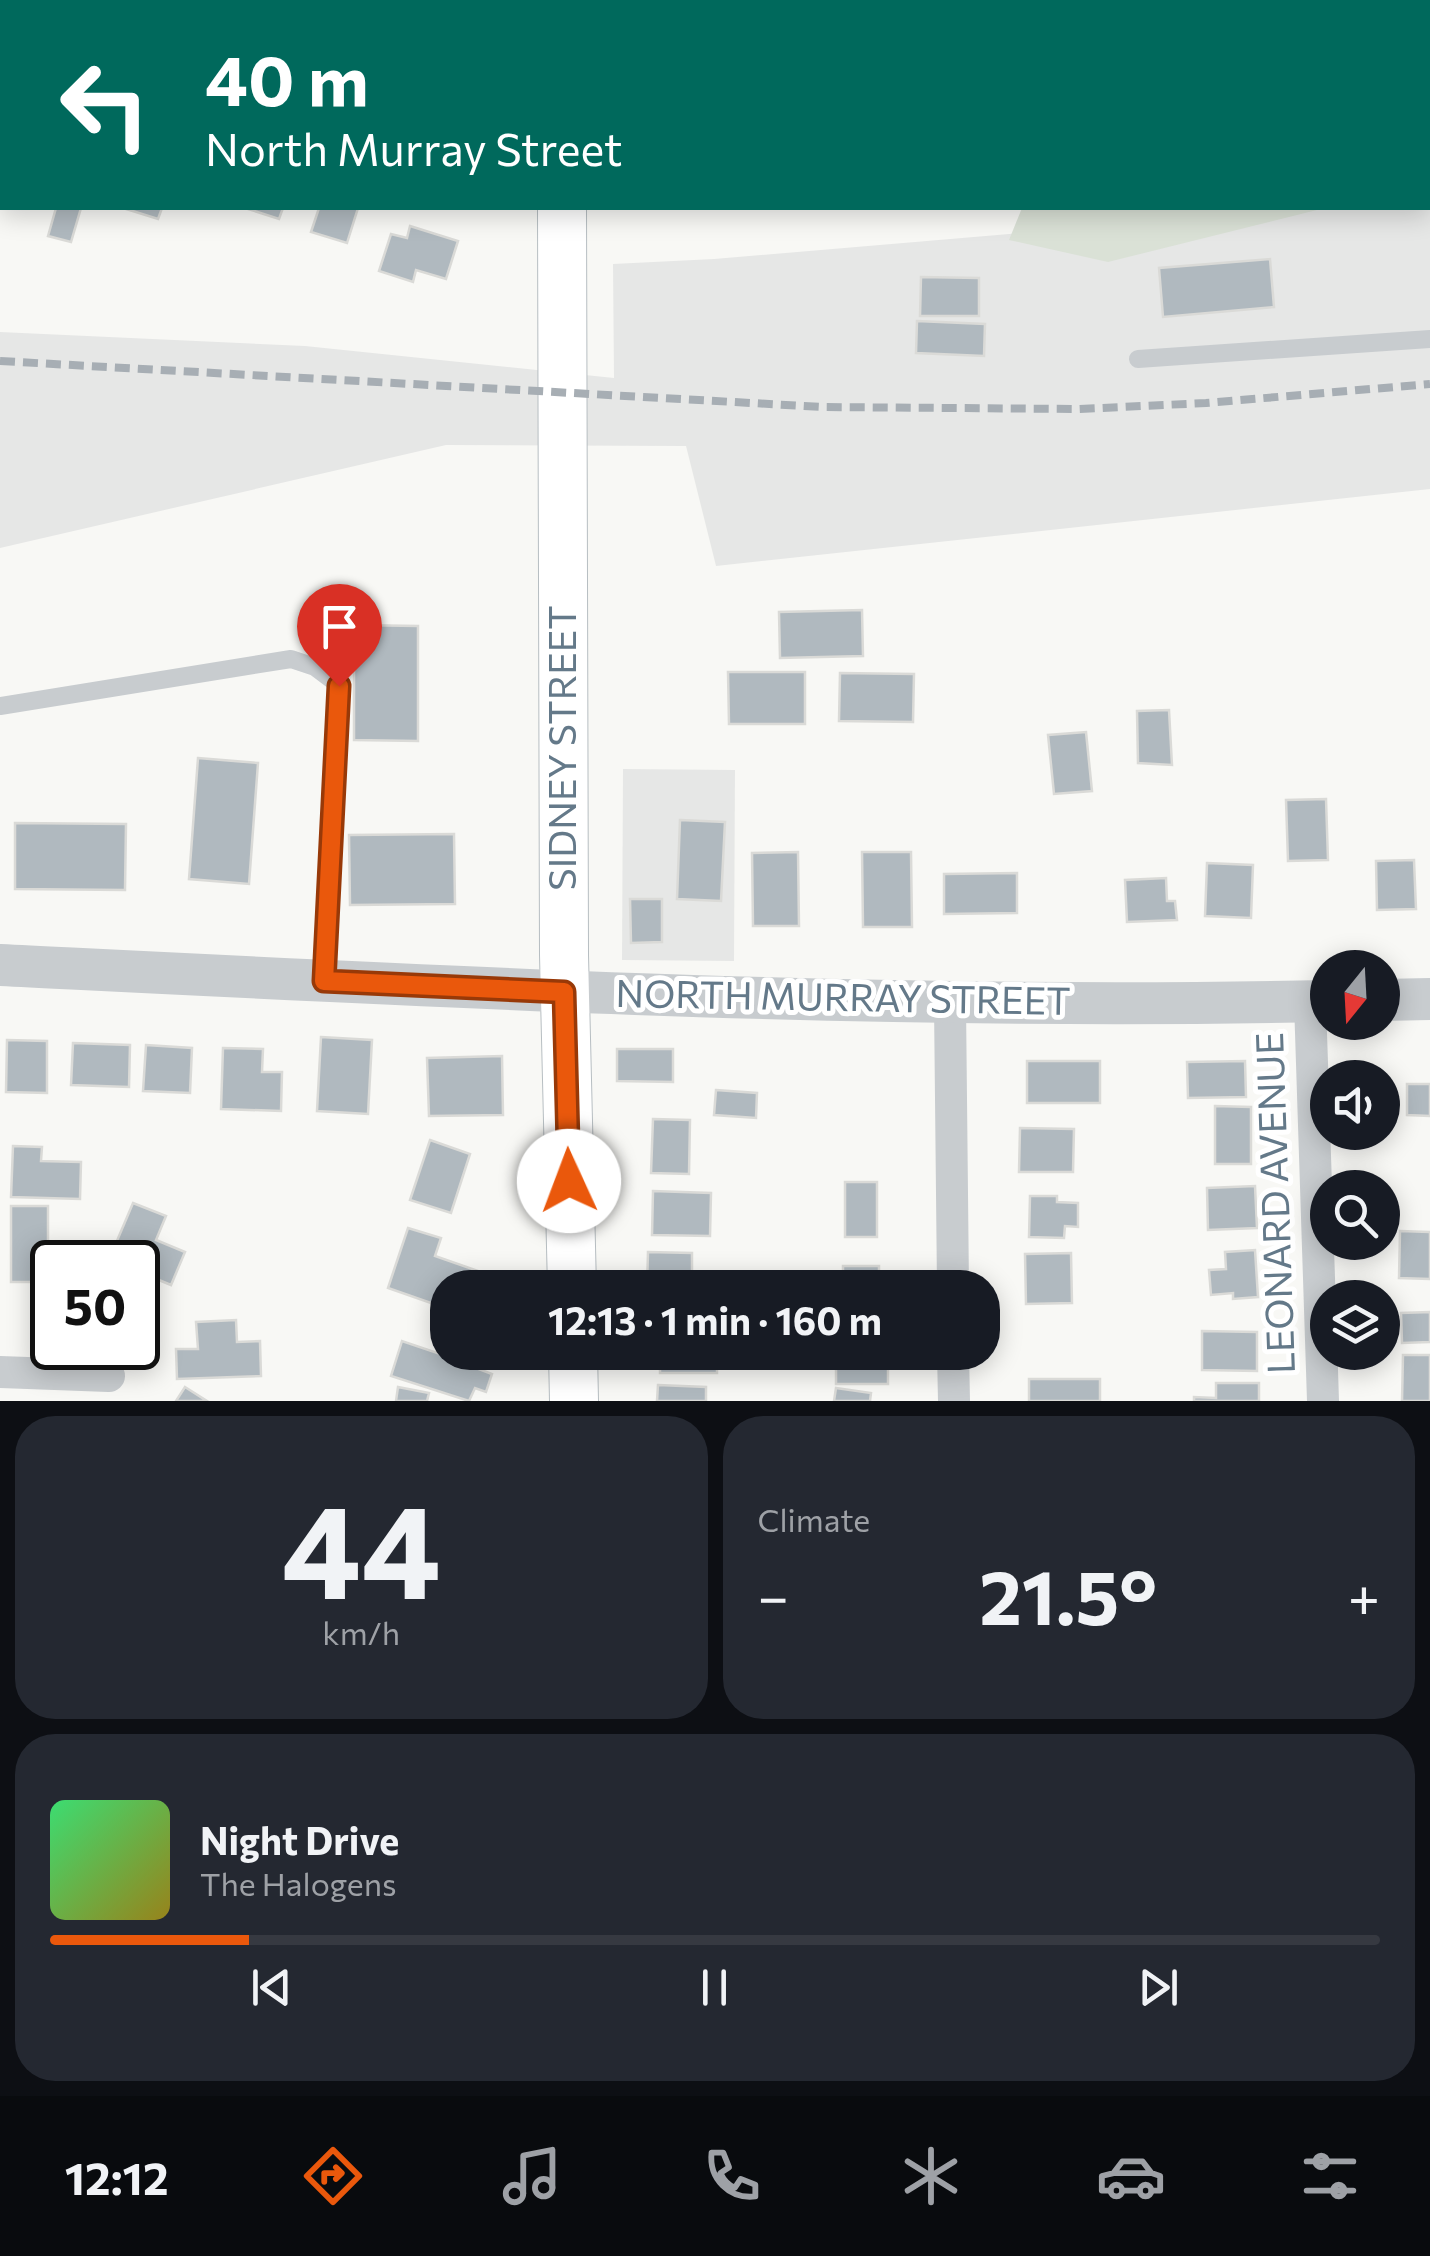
<!DOCTYPE html>
<meta charset="utf-8">
<style>
:root{--surface:#171b24;--page:#242831;--text:#f1f3f6;--muted:#9ea1a6;--line:#363941;--accent:#ea580c}
body{margin:0;font-family:Commissioner,sans-serif;background:var(--page);color:var(--text);height:100vh;display:flex;flex-direction:column;font-size:38px;white-space:nowrap}
*{box-sizing:border-box;margin:0}
p{font-size:32px;color:var(--muted)}
.icon{flex:none;width:55px;height:55px;fill:none;stroke:currentColor;stroke-width:2;stroke-linecap:round;stroke-linejoin:round}
.map{position:relative;height:1401px;overflow:hidden}
.details{display:flex;flex-direction:column;gap:15px;padding:15px;background:#0d0f14;flex:1}
.details>*{flex:none}
.top-card{position:absolute;left:0px;top:0px;width:1430px;height:210px;box-shadow:0 5px 25px #0003;background:#00695c;color:#fff;overflow:hidden}
.needle{width:65px;rotate:198deg}
.fabs{position:absolute;left:1310px;top:950px;display:grid;gap:20px}
.fabs a{display:grid;place-items:center;width:90px;height:90px;border-radius:50%;background:var(--surface);box-shadow:0 5px 25px #0003;font-size:50px}
.speed{position:absolute;left:30px;top:1240px;display:flex;gap:20px;font-size:50px;font-weight:700;text-align:center}
.speed>*{display:grid;place-content:center;width:130px;height:130px;border-radius:50%;background:var(--surface);box-shadow:0 5px 25px #0003;line-height:1}
.speed .limit{border:5px solid #111;border-radius:15px;background:#fff;color:#111}
.pin{position:absolute;display:grid;place-items:center;width:85px;height:85px;color:#fff;margin:-102px -42px;border-radius:50% 50% 50% 0;rotate:-45deg;box-shadow:0 0 10px #0007}
.pin .icon{rotate:45deg}
.me{position:absolute;width:110px;margin:-55px;rotate:358deg;stroke-linejoin:round;filter:drop-shadow(0 0 8px #0008)}
.turn{display:flex;align-items:center;gap:35px;height:210px;padding:0 40px;font-size:45px}
.turn .icon{width:130px;height:130px;stroke-width:2.5}
.turn b{display:block;font-size:70px;line-height:85px}
.big{font-size:75px;font-weight:700;line-height:1.1}
.details .card{flex:1;display:flex;flex-direction:column;justify-content:center;gap:15px;min-width:0;padding:0 35px;border-radius:40px;background:var(--page)}
.details .dial{align-items:center;gap:0}
.dial b{font-size:130px;line-height:1}
.song{display:flex;align-items:center;gap:30px}
.cover{width:120px;height:120px;border-radius:15px;background:linear-gradient(135deg,hsl(140 70% 55%),hsl(50 70% 35%))}
.played{height:10px;border-radius:5px;background:linear-gradient(90deg,var(--accent) 15%,var(--line) 15%)}
.keys{display:flex;justify-content:space-around;direction:ltr}
.heat{display:flex;justify-content:space-between;align-items:center;font-size:55px;direction:ltr}
.details .tiles{flex:1;display:grid;gap:15px;grid-template-columns:1fr 1fr}
.card:last-child{grid-column:span 2}
.trip{position:absolute;left:430px;top:1270px;width:570px;height:100px;border-radius:40px;background:var(--surface);box-shadow:0 5px 25px #0003;font-weight:700;line-height:100px;text-align:center}
.menu{display:flex;height:160px;justify-content:space-around;align-items:center;background:#090b0e;color:var(--muted)}
.menu .icon{width:70px;height:70px}
.menu .active{color:var(--accent)}
.menu b{font-size:45px;color:var(--text)}
.map>svg:first-child{display:block}
.built{fill:#e6e7e6}
.green{fill:#dae1d6}
.building{fill:#b0b9bf;stroke:#dadad7;stroke-width:2.5}
.lines{fill:none;stroke-linecap:round;stroke-linejoin:round}
.secondary-casing{stroke:#b7bec2;stroke-width:50}
.service{stroke:#c8cccf;stroke-width:18}
.minor{stroke:#c8cccf;stroke-width:32}
.tertiary{stroke:#c8cccf;stroke-width:42}
.secondary{stroke:#fff;stroke-width:48}
.rail{stroke:#a7aeb4;stroke-width:8;stroke-dasharray:15 8;stroke-linecap:butt}
.route-casing{stroke:#983908;stroke-width:25}
.route{stroke:#ea580c;stroke-width:18}
.labels{text-anchor:middle;stroke-width:10;stroke-linejoin:round;paint-order:stroke}
.street-label{font-size:38px;fill:#647989;stroke:#fff}
</style>
<div class="map">
<svg width="1430" height="1401" viewBox="0 0 1430 1401">
<rect width="100%" height="100%" fill="#f8f8f5"/>
<g class="built">
<polygon points="1428,198 1430,198 1430,489 716,566 686,446 446,445 0,548 0,332 305,346 614,378 613,264 714,259 1317,208 1428,208"/>
<polygon points="623,769 735,770 734,961 622,960"/>
</g>
<polygon class="green" points="1022,208 1325,208 1108,262 1009,240"/>
<g class="building">
<polygon points="0,96 2,97 2,139 0,139"/>
<polygon points="56,208 81,208 71,242 48,236"/>
<polygon points="123,208 162,208 158,219"/>
<polygon points="245,208 283,208 279,219"/>
<polygon points="319,208 358,208 347,243 311,232"/>
<polygon points="410,226 458,241 446,279 416,270 413,282 379,271 391,234 407,238"/>
<polygon points="1270,259 1274,307 1163,317 1159,268"/>
<polygon points="921,277 979,278 979,316 920,316"/>
<polygon points="917,321 985,324 984,356 916,353"/>
<polygon points="862,610 863,656 780,658 779,612"/>
<polygon points="354,625 418,626 418,741 354,740"/>
<polygon points="728,672 805,672 805,724 729,724"/>
<polygon points="840,673 914,674 913,722 839,721"/>
<polygon points="1169,710 1172,765 1138,763 1137,711"/>
<polygon points="1086,732 1092,791 1054,794 1048,735"/>
<polygon points="198,758 258,763 249,884 189,879"/>
<polygon points="1326,799 1328,860 1288,861 1286,800"/>
<polygon points="680,820 725,822 721,901 677,899"/>
<polygon points="15,823 126,824 125,890 15,889"/>
<polygon points="454,834 455,904 350,905 349,835"/>
<polygon points="798,852 799,926 753,926 752,853"/>
<polygon points="862,852 911,852 912,927 863,927"/>
<polygon points="1414,860 1416,909 1377,910 1376,861"/>
<polygon points="1207,863 1253,865 1251,918 1205,916"/>
<polygon points="1017,873 1017,913 944,914 944,874"/>
<polygon points="1166,878 1167,901 1175,901 1177,920 1127,922 1125,880"/>
<polygon points="630,899 662,899 662,942 631,943"/>
<polygon points="321,1037 372,1040 368,1114 317,1111"/>
<polygon points="7,1040 47,1041 47,1093 6,1092"/>
<polygon points="73,1043 130,1045 129,1087 71,1085"/>
<polygon points="146,1045 192,1048 190,1093 143,1091"/>
<polygon points="223,1048 263,1049 262,1072 282,1072 281,1111 221,1109"/>
<polygon points="617,1049 673,1049 673,1082 617,1081"/>
<polygon points="502,1056 503,1115 429,1116 427,1058"/>
<rect x="1027" y="1061" width="73" height="42"/>
<polygon points="1245,1061 1246,1097 1188,1098 1187,1062"/>
<polygon points="1407,1084 1430,1084 1430,1116 1407,1115"/>
<polygon points="716,1090 757,1093 756,1118 714,1115"/>
<polygon points="1215,1106 1251,1107 1251,1164 1215,1164"/>
<polygon points="653,1119 690,1120 689,1174 651,1173"/>
<polygon points="1020,1128 1074,1129 1073,1172 1019,1172"/>
<polygon points="430,1140 470,1154 451,1213 410,1200"/>
<polygon points="13,1146 42,1147 41,1161 81,1162 80,1199 11,1197"/>
<rect x="845" y="1182" width="32" height="55"/>
<polygon points="1255,1186 1257,1228 1208,1230 1207,1188"/>
<polygon points="653,1191 711,1193 710,1236 652,1235"/>
<polygon points="1030,1196 1057,1196 1057,1202 1078,1203 1078,1227 1065,1226 1064,1238 1029,1237"/>
<polygon points="133,1203 166,1216 156,1240 185,1252 171,1285 142,1273 140,1278 138,1277 138,1262 108,1262"/>
<rect x="11" y="1206" width="37" height="76"/>
<polygon points="408,1228 441,1238 435,1256 478,1271 472,1288 448,1288 448,1309 388,1288"/>
<polygon points="1400,1231 1430,1232 1430,1279 1399,1278"/>
<polygon points="1255,1250 1258,1297 1233,1299 1233,1293 1211,1295 1209,1270 1226,1269 1225,1252"/>
<polygon points="648,1252 692,1253 692,1288 647,1288"/>
<polygon points="1071,1253 1072,1303 1026,1304 1025,1254"/>
<polygon points="843,1266 879,1266 879,1288 828,1288 828,1275 843,1275"/>
<polygon points="1430,1312 1430,1342 1402,1343 1401,1313"/>
<polygon points="236,1320 237,1342 260,1341 261,1376 177,1379 176,1349 198,1349 196,1322"/>
<polygon points="1202,1331 1257,1332 1257,1371 1202,1370"/>
<polygon points="448,1340 448,1352 481,1352 476,1368 492,1374 486,1392 475,1388 469,1401 391,1376 402,1341 443,1355"/>
<rect x="660" y="1352" width="57" height="21"/>
<rect x="836" y="1352" width="52" height="32"/>
<polygon points="1403,1355 1430,1355 1430,1401 1402,1401"/>
<rect x="1029" y="1379" width="71" height="22"/>
<polygon points="1216,1383 1259,1383 1259,1401 1194,1401 1194,1397 1216,1398"/>
<polygon points="658,1385 706,1387 706,1401 657,1401"/>
<polygon points="185,1387 207,1401 176,1401"/>
<polygon points="398,1387 429,1393 427,1401 396,1401"/>
<polygon points="836,1388 871,1393 870,1401 834,1401"/>
</g>
<g class="lines">
<defs>
<g id="secondary">
<polyline points="560,0 560,2"/>
<polyline points="562,208 564,955 572,1288"/>
<polyline points="573,1352 574,1401"/>
</g>
</defs>
<use href="#secondary" class="secondary-casing"/>
<g class="service">
<polyline points="1138,359 1430,339"/>
<polyline points="0,706 291,659 315,667 339,685 324,980"/>
</g>
<g class="minor">
<polyline points="1310,1002 1323,1401"/>
<polyline points="950,1004 953,1288"/>
<polyline points="953,1352 954,1401"/>
<polyline points="0,1372 109,1376"/>
</g>
<g class="tertiary">
<polyline points="0,25 2,26"/>
<path d="M 0,965 C 442,987 885,1011 1328,1001"/>
<polyline points="1382,1000 1430,999"/>
</g>
<use href="#secondary" class="secondary"/>
<polyline class="rail" points="0,361 823,407 1079,409 1206,403 1430,384"/>
</g>
<g class="lines">
<defs>
<polyline id="route" points="339,686 324,981 564,992 569,1181"/>
</defs>
<use href="#route" class="route-casing"/>
<use href="#route" class="route"/>
</g>
<g class="labels">
<g class="street-label">
<text transform="translate(563 748) rotate(-90)" y="13">SIDNEY STREET</text>
<text transform="translate(843 998) rotate(1)" y="13">NORTH MURRAY STREET</text>
<text transform="translate(1276 1203) rotate(-92)" y="13">LEONARD AVENUE</text>
</g>
</g>
</svg>
<div class="fabs">
<a><svg class="needle" viewBox="-14 -14 28 28"><path d="M0-13l5 13h-10z" fill="#e53935"/><path d="M0 13l5-13h-10z" fill="#9ea1a6"/></svg></a>
<a><svg class="icon" aria-label="sound" viewBox="0 0 24 24"><path d="M4 9h4l5-4v14l-5-4H4zM17 9q2 3 0 6"/></svg></a>
<a><svg class="icon" aria-label="search" viewBox="0 0 24 24"><circle cx="10" cy="10" r="6"/><path d="M15 15l6 6"/></svg></a>
<a><svg class="icon" aria-label="layers" viewBox="0 0 24 24"><path d="M12 4l9 5-9 5-9-5zM3 14l9 5 9-5"/></svg></a>
</div>
<div class="speed"><div class="limit">50</div></div>
<div class="pin" style="left:339px;top:686px;background:#d93025"><svg class="icon" aria-label="arrive" viewBox="0 0 24 24"><path d="M6 21V4h12l-3 4 3 4H6"/></svg></div>
<svg class="me" style="left:569px;top:1181px" viewBox="-20 -20 40 40"><circle r="19" fill="#fff"/><path d="M0-13L10 11 0 6-10 11z" fill="#ea580c"/></svg>
<div class="trip">12:13 · 1 min · 160 m</div>
<div class="top-card">
<div class="turn"><svg class="icon" aria-label="left" viewBox="0 0 24 24"><path d="M17 20v-9H6M10 6l-5 5 5 5"/></svg><div><b>40 m</b>North Murray Street</div></div>
</div>
</div>
<section class="details">
<div class="tiles">
<div class="card dial"><b>44</b><p>km/h</p></div>
<div class="card"><p>Climate</p>
<div class="heat"><a>−</a><b class="big">21.5°</b><a>+</a></div>
</div>
<div class="card">
<div class="song"><i class="cover"></i><div><b>Night Drive</b><p>The Halogens</p></div></div>
<div class="played"></div>
<div class="keys"><svg class="icon" aria-label="previous" viewBox="0 0 24 24"><path d="M18 5L8 12l10 7zM5 5v14"/></svg><svg class="icon" aria-label="pause" viewBox="0 0 24 24"><path d="M8 5v14M16 5v14"/></svg><svg class="icon" aria-label="next" viewBox="0 0 24 24"><path d="M6 5l10 7-10 7zM19 5v14"/></svg></div>
</div>
</div>
</section>
<nav class="menu">
<b>12:12</b>
<svg class="icon active" aria-label="directions" viewBox="0 0 24 24"><path d="M12 3l9 9-9 9-9-9zM9 14v-3h6M13 9l2 2-2 2"/></svg>
<svg class="icon" aria-label="music" viewBox="0 0 24 24"><path d="M9 18V5l10-2v13"/><circle cx="6" cy="18" r="3"/><circle cx="16" cy="16" r="3"/></svg>
<svg class="icon" aria-label="phone" viewBox="0 0 24 24"><path d="M5 4h4l2 5-3 2q2 4 5 5l2-3 5 2v4C11 20 4 13 5 4z"/></svg>
<svg class="icon" aria-label="climate" viewBox="0 0 24 24"><path d="M12 3v18M4 7l16 10M4 17L20 7"/></svg>
<svg class="icon" aria-label="car" viewBox="0 0 24 24"><path d="M5 17H2v-5l4-1 3-4h7l3 4 3 1v5h-3M9 17h6M6 11h13"/><circle cx="7" cy="17" r="2"/><circle cx="17" cy="17" r="2"/></svg>
<svg class="icon" aria-label="filters" viewBox="0 0 24 24"><path d="M4 7h16M4 17h16"/><circle cx="9" cy="7" r="2"/><circle cx="15" cy="17" r="2"/></svg>
</nav>
